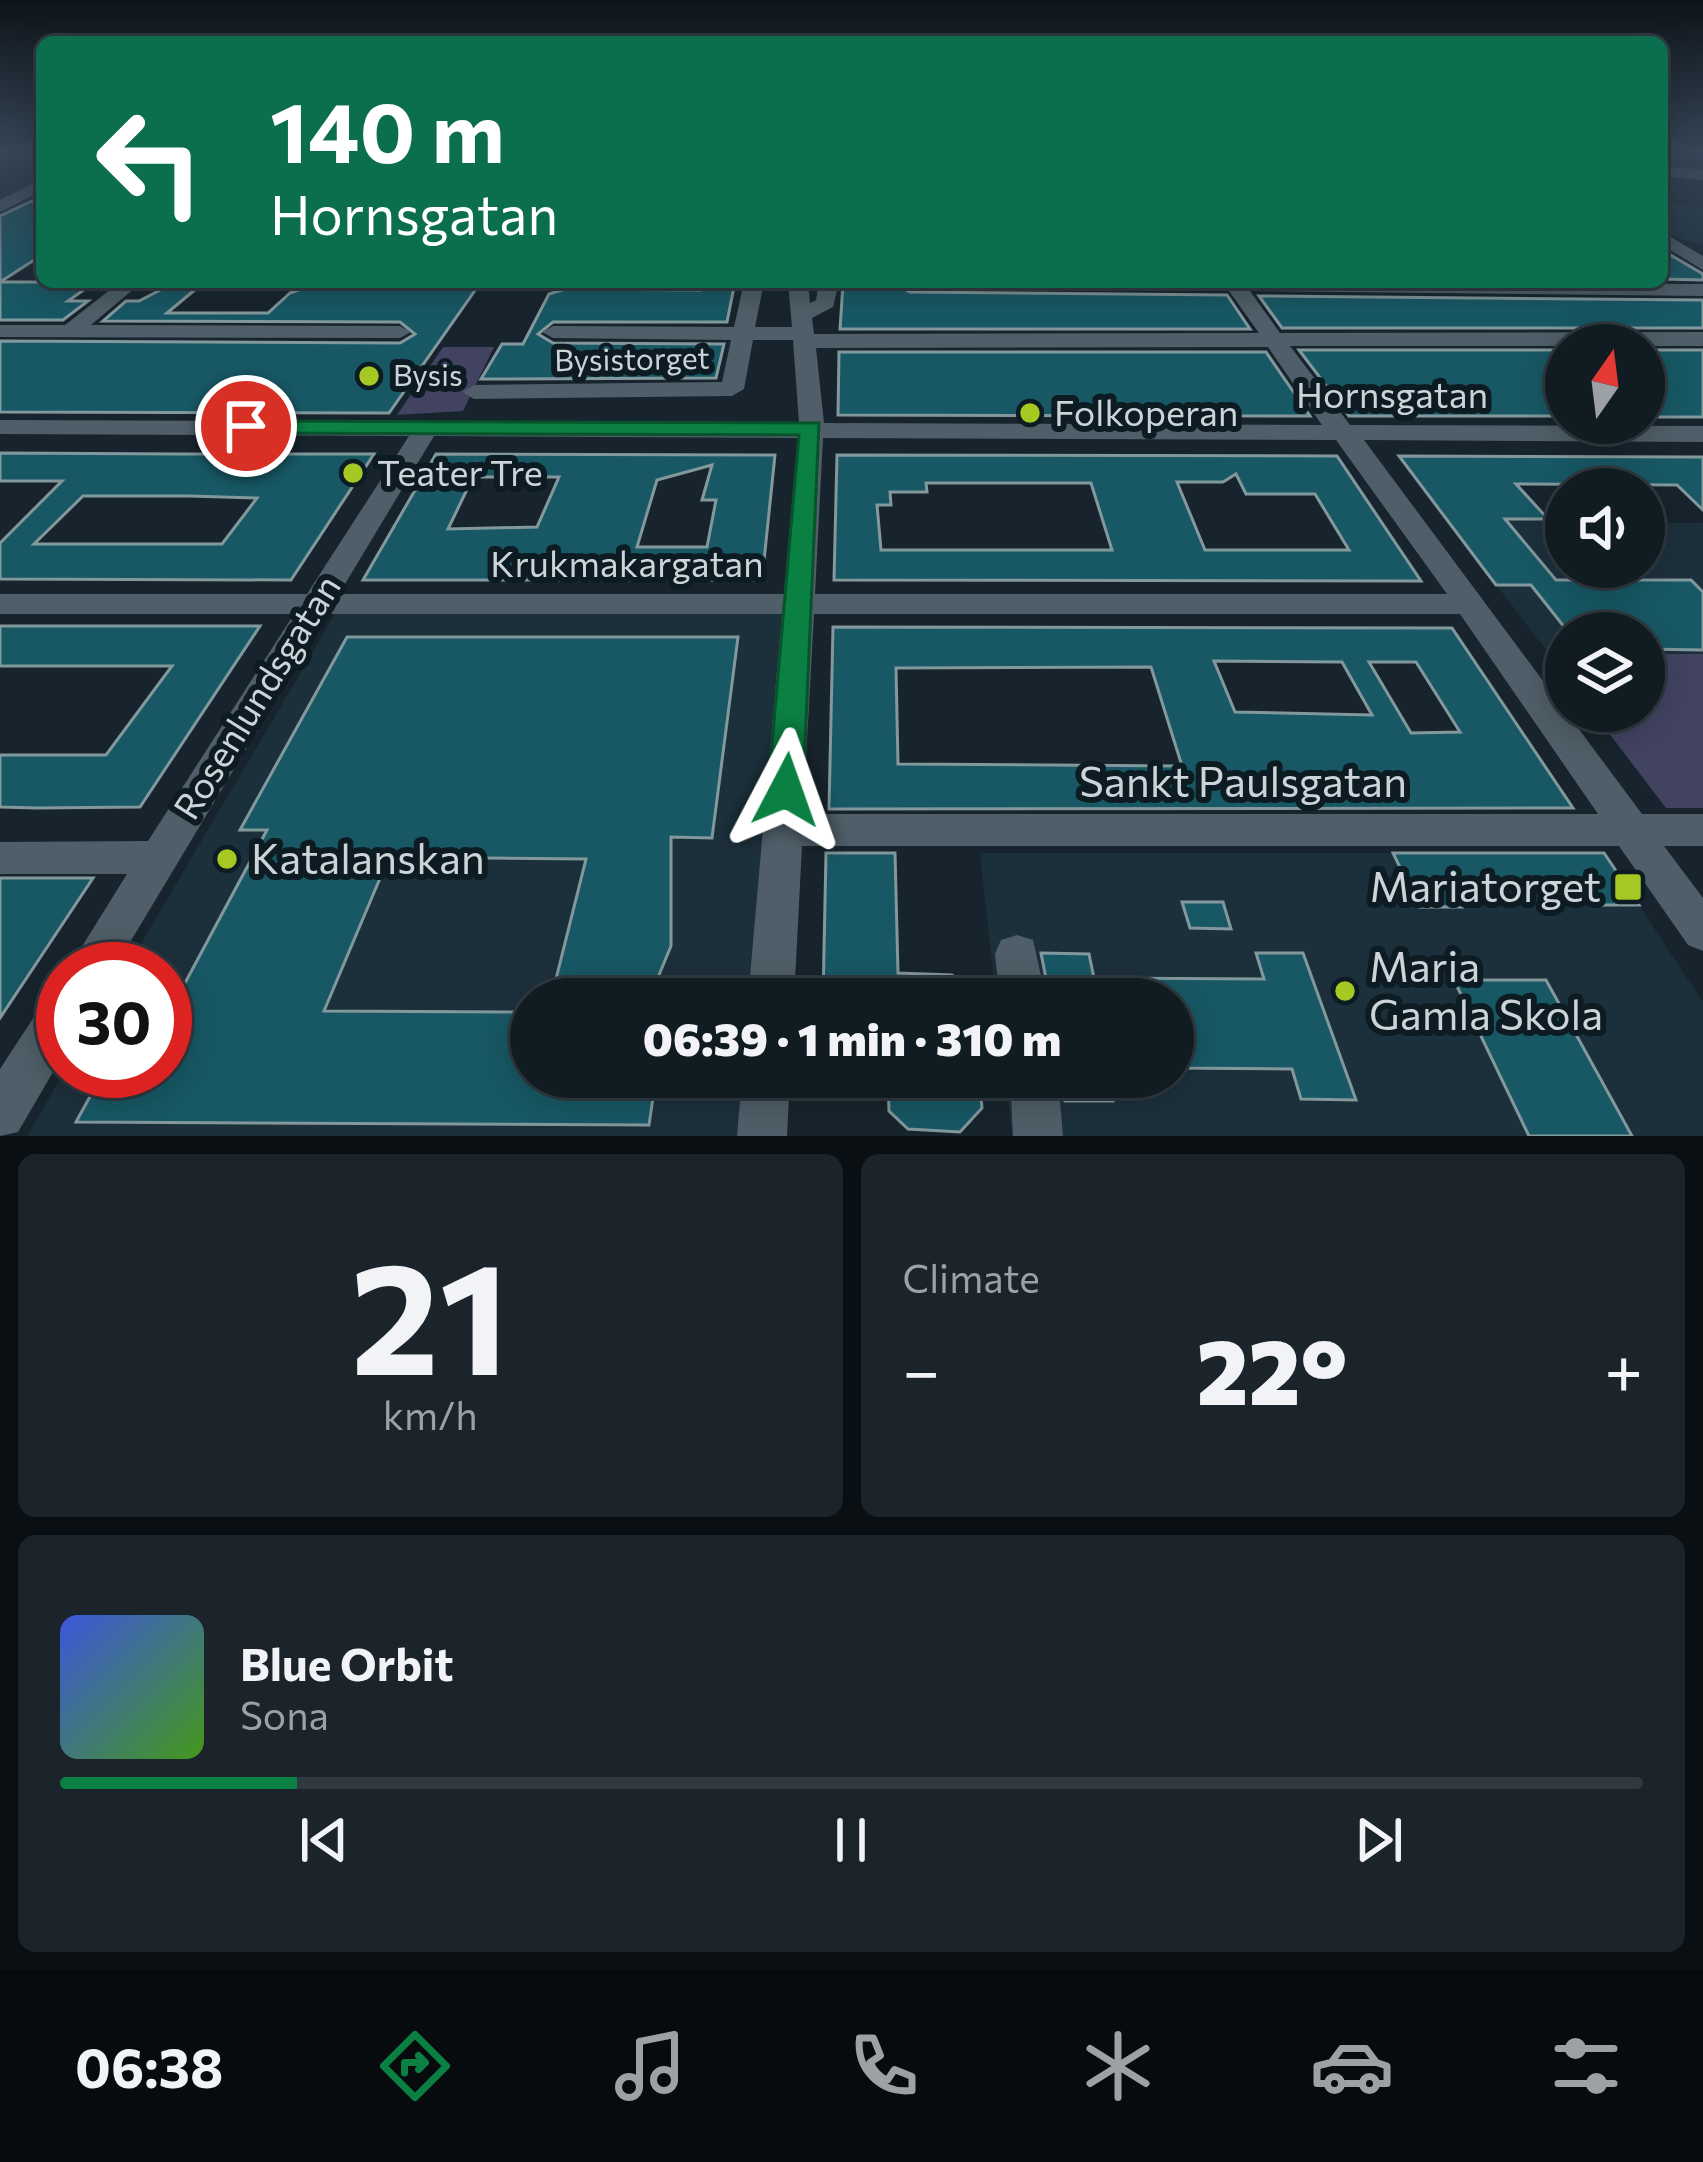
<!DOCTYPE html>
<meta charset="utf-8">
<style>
:root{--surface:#111b22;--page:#1a242a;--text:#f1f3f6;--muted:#9ca1a5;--line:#303940;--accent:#0b8043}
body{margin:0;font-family:Commissioner,sans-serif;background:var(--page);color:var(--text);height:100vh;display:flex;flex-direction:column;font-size:45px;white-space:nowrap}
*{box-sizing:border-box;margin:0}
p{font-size:39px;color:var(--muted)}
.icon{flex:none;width:66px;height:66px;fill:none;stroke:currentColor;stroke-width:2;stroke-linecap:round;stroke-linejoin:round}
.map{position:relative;height:1136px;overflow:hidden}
.sheet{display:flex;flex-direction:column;gap:18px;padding:18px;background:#090f13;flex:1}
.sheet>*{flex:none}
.guide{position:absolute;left:36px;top:36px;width:1632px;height:252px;border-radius:18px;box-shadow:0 6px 30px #0003,0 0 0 3px var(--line);background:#0b6e4f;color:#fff;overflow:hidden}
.needle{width:78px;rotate:14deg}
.controls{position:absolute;left:1545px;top:324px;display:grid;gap:24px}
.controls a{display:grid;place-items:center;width:120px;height:120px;border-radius:50%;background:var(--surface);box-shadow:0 6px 30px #0003,0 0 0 3px var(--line);font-size:60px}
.speed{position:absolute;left:36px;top:942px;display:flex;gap:24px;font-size:60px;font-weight:700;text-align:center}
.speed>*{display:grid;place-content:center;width:156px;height:156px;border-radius:50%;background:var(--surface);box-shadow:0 6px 30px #0003,0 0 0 3px var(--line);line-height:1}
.speed .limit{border:18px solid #d22;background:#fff;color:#111}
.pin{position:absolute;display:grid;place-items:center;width:102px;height:102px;color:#fff;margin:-51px;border:6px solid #fff;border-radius:50%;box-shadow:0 3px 12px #0007}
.me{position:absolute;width:132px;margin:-66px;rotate:4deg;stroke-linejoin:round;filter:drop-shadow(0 0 9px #0008)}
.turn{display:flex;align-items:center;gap:42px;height:252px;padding:0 36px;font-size:54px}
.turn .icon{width:156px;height:156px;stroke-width:2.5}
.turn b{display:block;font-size:84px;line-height:102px}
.big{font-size:90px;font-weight:800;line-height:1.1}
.sheet .tile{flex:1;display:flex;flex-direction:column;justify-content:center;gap:18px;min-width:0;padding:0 42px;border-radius:18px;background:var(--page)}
.sheet .dial{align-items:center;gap:0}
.dial b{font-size:156px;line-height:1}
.song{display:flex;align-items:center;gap:36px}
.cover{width:144px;height:144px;border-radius:18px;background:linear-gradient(135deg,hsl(230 70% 55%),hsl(100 70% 35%))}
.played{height:12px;border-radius:6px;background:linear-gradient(90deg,var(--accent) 15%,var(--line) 15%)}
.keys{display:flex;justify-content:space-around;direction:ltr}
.heat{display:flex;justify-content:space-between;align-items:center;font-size:66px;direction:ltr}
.sheet .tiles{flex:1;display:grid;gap:18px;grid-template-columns:1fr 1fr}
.tile:last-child{grid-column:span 2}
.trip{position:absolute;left:510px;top:978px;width:684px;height:120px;border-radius:60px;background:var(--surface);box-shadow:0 6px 30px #0003,0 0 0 3px var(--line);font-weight:800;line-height:120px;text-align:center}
.tabs{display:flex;height:192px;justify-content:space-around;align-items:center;background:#070b0e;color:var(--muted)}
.tabs .icon{width:84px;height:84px}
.tabs .current{color:var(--accent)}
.tabs b{font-size:54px;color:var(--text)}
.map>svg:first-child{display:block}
.built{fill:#1c303c}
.green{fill:#414361}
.building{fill:#175864;stroke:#83989c;stroke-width:3;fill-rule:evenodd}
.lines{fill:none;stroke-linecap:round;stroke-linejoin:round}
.minor{fill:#4f5e68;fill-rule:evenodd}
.route{fill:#0b8043;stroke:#07532c;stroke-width:3}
.poi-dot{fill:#a5c822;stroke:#0d1b23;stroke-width:4.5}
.labels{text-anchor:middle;stroke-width:12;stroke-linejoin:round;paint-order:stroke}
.far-street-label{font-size:30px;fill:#ccd4da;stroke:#0d1b23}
.far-poi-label{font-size:30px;fill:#ccd4da;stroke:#0d1b23;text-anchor:start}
.street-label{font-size:36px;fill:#ccd4da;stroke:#0d1b23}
.poi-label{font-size:36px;fill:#ccd4da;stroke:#0d1b23;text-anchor:start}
.near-street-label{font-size:42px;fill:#ccd4da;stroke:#0d1b23}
.near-poi-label{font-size:42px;fill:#ccd4da;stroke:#0d1b23;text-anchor:start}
</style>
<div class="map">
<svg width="1703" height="1136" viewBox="0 0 1703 1136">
<rect width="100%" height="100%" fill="#17242d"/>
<g class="built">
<polygon points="1662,202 1703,208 1703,246 1662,233 1662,217 1672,216 1662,209"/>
<polygon points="1446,519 1566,519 1566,567 1644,567 1644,523 1703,523 1703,654 1644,654 1644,633 1566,633 1566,654 1549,654"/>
<polygon points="796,604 771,999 531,999 531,1077 766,1077 762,1136 27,1136 65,1071 165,1071 165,969 126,969 340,606"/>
<polygon points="980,853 1604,853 1703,1002 1703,1136 1012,1136 1006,1077 1173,1077 1173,999 996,999"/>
</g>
<g class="green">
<polygon points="443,347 494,347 463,411 397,415"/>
<polygon points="1644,654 1703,654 1703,808 1666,808 1592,711 1644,711"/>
</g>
<g class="building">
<polygon points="32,201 42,201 42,255 0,282 0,216"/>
<polygon points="1662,250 1703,274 1703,280 1662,279"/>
<polygon points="0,282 95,282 68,301 88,301 63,320 0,320"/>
<polygon points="702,282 735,282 727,322 553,322 538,334 553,343 724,344 716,378 481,379 502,344 523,344 549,294 565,289 700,290"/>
<polygon points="843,284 897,285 910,292 1227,295 1250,329 840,329"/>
<polygon points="166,287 197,288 167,313 268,313 290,293 304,288 476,289 389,413 0,412 0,341 400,343 415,334 400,322 103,321 126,301 139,301"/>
<polygon points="1259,296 1703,300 1703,328 1282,328"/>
<polygon points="1299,350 1566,350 1566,416 1349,416"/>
<rect x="1644" y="350" width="59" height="67"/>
<polygon points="839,352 1266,352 1310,416 838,415"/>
<path d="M 0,453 L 179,454 L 374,454 L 291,580 L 0,579 L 0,543 L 62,481 L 0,481 ZM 83,496 L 190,496 L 257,498 L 222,544 L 34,544 Z"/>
<path d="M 436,454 L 775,455 L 762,580 L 363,580 ZM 712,465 L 702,500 L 716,500 L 707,547 L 637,547 L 657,480 ZM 473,477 L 559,477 L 537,527 L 448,529 Z"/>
<path d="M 837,455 L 1337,456 L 1421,581 L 834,580 ZM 1236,474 L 1246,494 L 1315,494 L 1349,550 L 1205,550 L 1177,482 L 1223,482 ZM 926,483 L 1091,483 L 1112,550 L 881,550 L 877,505 L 891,505 L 890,492 L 927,492 Z"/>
<polygon points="1399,456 1703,457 1703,510 1677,485 1516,484 1548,519 1505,519 1556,580 1691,580 1703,592 1703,650 1644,649 1644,633 1569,633 1531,585 1496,585"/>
<polygon points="0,626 260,626 140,807 37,808 0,807 0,755 106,755 172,666 0,666"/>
<path d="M 833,627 L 1452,628 L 1573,808 L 829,809 ZM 1214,661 L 1342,662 L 1372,715 L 1235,712 ZM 1369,662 L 1416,662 L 1460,732 L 1411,733 ZM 1151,667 L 1182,766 L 898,764 L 896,668 Z"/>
<polygon points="347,637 738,637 712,838 671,837 671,946 649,999 551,999 586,859 389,857 324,1011 531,1012 531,1077 656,1077 649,1125 76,1122 104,1071 165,1071 165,1011 170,1011 267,830 240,830"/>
<polygon points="826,853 895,853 898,973 952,975 976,999 823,999"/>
<polygon points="1393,853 1604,853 1639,905 1598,905 1585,886 1452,887 1462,907 1419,907"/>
<polygon points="0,878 93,878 0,1018"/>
<polygon points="1182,902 1223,902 1231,929 1190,928"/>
<polygon points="1041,953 1089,954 1094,978 1264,979 1256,953 1303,953 1356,1100 1301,1099 1292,1069 1173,1068 1173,999 1050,999"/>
<polygon points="1454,980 1546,980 1632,1136 1529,1136"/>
<polygon points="888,1077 979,1077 982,1108 960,1132 908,1129 889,1111"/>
<polygon points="1063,1077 1108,1077 1113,1101 1065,1101"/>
</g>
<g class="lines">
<g class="minor">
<polygon points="1662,166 1703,170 1703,180 1662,176"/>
<polygon points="42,179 42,191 0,212 0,200"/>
<polygon points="1662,232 1703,256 1703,270 1662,245"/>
<polygon points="120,282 142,282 91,325 400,326 411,332 400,338 0,337 0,325 65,325"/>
<path d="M 744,282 L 764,282 L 755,327 L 792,327 L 788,282 L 808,282 L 810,303 L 816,300 L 819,282 L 839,282 L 833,307 L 812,318 L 814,334 L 1259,333 L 1229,291 L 910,288 L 900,282 L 1703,284 L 1703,296 L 1250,291 L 1280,333 L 1703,332 L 1703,346 L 1290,346 L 1350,425 L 1703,426 L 1703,442 L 1364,440 L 1642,814 L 1703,814 L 1703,846 L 1664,846 L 1703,898 L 1703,951 L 1688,945 L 1619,846 L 802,846 L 794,999 L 748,999 L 782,614 L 327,614 L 114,969 L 68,969 L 127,874 L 0,874 L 0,842 L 148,841 L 294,614 L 0,614 L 0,594 L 307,594 L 409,436 L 0,434 L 0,420 L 799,423 L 793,340 L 753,340 L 744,389 L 732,396 L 474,399 L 462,392 L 474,385 L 722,382 L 731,340 L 553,338 L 542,332 L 553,326 L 734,327 ZM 1268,347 L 1322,425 L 824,423 L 816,348 ZM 434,436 L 798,438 L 784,594 L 339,594 ZM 823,438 L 1336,440 L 1447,594 L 815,594 ZM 814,614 L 1460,614 L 1598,814 L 803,814 Z"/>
<polygon points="1017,935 1033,940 1046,999 1000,999 995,954 1001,940"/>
<polygon points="63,991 63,1055 18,1132 0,1136 0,1069 47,997"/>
<polygon points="742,1077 790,1077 787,1136 737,1136"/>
<polygon points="1010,1077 1058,1077 1063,1136 1013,1136"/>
</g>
</g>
<linearGradient id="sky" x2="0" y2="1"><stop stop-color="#0d1419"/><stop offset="0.49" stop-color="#364557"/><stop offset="1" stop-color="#364557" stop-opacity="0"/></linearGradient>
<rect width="1703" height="309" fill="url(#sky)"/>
<polygon class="route" points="238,421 819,423 803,790 798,800 773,800 768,790 799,435 246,433 234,426"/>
<g class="poi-dot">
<circle cx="369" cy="376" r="12"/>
<circle cx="1030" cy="413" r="12"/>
<circle cx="353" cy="473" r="12"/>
<circle cx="227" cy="859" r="12"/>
<rect x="1613" y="872" width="30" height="30" rx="6"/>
<circle cx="1345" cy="991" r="12"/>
</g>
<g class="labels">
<g class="far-street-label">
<text transform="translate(632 360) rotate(-1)" y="10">Bysistorget</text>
</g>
<g class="far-poi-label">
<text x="393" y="386">Bysis</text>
</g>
<g class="street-label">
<text x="1392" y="408">Hornsgatan</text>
<text x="627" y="577">Krukmakargatan</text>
<text transform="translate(257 697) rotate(-58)" y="13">Rosenlundsgatan</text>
</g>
<g class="poi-label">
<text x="1054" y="426">Folkoperan</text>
<text x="377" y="486">Teater Tre</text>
</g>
<g class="near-street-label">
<text x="1243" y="797">Sankt Paulsgatan</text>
</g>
<g class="near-poi-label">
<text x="251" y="874">Katalanskan</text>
<text x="1601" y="902" text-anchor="end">Mariatorget</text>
<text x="1369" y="982">Maria<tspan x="1369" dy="48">Gamla Skola</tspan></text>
</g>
</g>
</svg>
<div class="controls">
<a><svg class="needle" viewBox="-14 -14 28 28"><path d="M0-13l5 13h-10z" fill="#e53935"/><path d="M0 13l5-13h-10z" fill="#9ca1a5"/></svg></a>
<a><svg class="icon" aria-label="sound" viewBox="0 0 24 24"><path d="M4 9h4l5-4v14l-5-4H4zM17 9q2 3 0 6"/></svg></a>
<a><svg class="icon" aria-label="layers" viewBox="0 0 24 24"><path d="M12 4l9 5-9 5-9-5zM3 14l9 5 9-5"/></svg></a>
</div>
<div class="speed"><div class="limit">30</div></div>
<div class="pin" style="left:246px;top:426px;background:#d93025"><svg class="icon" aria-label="arrive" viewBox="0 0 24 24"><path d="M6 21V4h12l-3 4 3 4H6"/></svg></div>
<svg class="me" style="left:786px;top:790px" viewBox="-20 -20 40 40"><path d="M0-17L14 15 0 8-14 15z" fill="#0b8043" stroke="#fff" stroke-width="4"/></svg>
<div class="trip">06:39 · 1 min · 310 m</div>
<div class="guide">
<div class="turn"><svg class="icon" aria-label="left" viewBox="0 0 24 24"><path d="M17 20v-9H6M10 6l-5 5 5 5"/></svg><div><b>140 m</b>Hornsgatan</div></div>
</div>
</div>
<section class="sheet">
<div class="tiles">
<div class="tile dial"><b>21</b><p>km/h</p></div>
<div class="tile"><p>Climate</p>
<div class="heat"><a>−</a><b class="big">22°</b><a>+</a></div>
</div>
<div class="tile">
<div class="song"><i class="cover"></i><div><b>Blue Orbit</b><p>Sona</p></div></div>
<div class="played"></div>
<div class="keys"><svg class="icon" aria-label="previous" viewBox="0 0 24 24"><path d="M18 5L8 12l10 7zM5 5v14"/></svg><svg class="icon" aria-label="pause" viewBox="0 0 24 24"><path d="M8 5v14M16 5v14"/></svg><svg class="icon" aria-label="next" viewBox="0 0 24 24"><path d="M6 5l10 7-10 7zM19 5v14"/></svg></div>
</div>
</div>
</section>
<nav class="tabs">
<b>06:38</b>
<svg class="icon current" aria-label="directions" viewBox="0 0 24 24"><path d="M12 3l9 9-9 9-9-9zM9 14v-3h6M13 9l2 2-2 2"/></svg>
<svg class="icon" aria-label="music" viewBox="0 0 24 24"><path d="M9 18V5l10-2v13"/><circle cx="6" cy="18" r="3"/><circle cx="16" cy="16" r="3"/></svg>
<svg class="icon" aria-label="phone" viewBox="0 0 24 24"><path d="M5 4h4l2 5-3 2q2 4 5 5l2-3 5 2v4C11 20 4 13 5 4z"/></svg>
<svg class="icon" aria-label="climate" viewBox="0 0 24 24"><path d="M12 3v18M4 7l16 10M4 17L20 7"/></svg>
<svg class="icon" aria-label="car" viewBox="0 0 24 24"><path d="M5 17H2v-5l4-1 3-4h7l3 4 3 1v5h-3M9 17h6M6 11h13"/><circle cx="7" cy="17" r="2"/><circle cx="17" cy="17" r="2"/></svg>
<svg class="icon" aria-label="filters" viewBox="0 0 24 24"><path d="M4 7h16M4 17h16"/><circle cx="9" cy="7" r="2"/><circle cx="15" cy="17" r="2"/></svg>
</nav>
